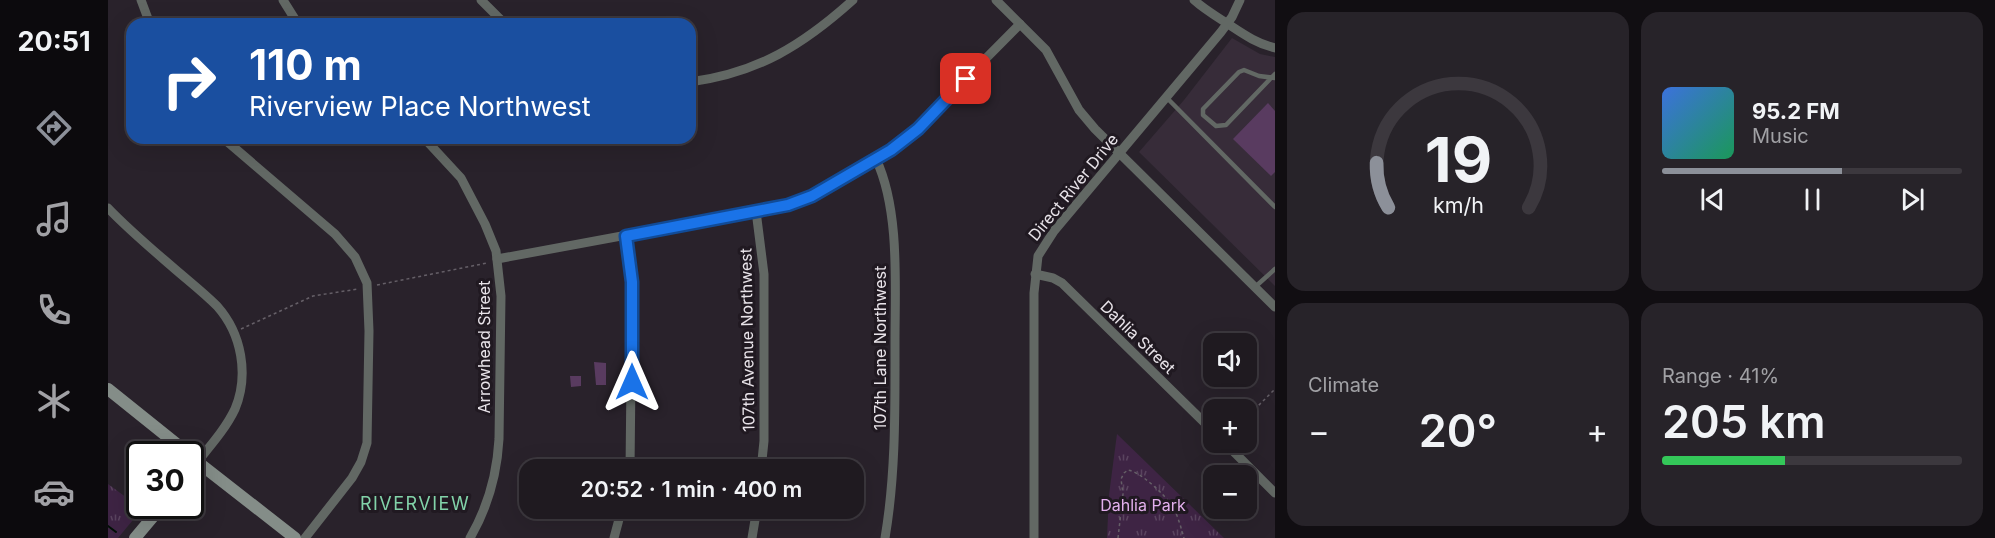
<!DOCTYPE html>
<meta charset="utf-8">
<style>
:root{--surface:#1f1a20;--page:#272329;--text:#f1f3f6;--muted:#a1a1a5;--line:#3c383e;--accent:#8c9099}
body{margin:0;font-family:Inter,sans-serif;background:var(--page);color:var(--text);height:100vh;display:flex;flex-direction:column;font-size:22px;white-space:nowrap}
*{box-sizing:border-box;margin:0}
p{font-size:20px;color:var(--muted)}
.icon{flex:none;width:33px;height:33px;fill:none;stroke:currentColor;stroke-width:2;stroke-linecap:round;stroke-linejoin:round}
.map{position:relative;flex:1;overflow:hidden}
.sheet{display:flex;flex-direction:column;gap:12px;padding:12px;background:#110e12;width:720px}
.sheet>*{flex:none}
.top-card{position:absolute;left:18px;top:18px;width:570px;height:126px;border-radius:18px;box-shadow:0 6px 24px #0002,0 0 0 2px var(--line);background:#1a4fa0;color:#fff;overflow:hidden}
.tools{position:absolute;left:1095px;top:333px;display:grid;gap:12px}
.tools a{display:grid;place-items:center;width:54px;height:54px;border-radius:12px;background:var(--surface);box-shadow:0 6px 24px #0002,0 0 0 2px var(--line);font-size:30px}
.speed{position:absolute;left:18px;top:441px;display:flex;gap:12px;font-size:30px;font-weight:700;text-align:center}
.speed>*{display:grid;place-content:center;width:78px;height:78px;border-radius:50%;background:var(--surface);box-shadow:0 6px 24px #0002,0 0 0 2px var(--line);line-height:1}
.speed .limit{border:3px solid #111;border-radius:9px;background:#fff;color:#111}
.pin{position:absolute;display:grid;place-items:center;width:51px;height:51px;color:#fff;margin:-26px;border-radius:12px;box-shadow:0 3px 9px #0006}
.me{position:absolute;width:66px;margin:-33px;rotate:0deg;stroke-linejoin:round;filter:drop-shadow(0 0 4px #0008)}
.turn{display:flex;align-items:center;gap:21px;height:126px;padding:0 24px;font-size:27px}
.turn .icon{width:78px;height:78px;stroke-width:2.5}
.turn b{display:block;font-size:42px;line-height:51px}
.big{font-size:45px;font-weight:600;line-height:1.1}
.sheet .tile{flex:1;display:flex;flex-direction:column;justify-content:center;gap:9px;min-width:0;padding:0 21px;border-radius:18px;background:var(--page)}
.sheet .dial{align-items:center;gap:0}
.dial svg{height:156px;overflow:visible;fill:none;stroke:var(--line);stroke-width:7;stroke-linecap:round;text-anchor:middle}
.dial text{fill:var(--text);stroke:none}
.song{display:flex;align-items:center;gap:18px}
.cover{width:72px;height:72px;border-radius:9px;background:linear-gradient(135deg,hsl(220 70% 55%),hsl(150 70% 35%))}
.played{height:6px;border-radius:3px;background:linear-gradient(90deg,var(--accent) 60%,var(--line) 60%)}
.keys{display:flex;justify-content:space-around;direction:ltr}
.heat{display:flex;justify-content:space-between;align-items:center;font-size:33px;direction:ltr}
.charge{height:9px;border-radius:4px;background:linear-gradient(90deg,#34c759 41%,var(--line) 0)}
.sheet .tiles{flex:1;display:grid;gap:12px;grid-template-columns:repeat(2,1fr)}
.trip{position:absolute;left:411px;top:459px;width:345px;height:60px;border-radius:18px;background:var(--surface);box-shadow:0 6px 24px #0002,0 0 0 2px var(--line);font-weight:600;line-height:60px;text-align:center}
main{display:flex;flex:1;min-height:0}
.tabs{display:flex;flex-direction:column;width:108px;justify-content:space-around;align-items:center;background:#0c0a0d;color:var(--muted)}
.tabs .icon{width:42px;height:42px}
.tabs .current{color:var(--accent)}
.tabs b{font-size:27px;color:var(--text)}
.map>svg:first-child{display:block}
.built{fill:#372c39}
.park{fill:url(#park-tufts)}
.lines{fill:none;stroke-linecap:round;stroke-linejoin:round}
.stream{stroke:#001006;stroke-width:2}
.building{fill:#593b60}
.path{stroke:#655f67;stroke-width:1.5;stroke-dasharray:3 3;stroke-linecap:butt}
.lane{stroke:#626864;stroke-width:4.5}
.street{stroke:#626864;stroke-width:9}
.secondary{stroke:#848d88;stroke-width:12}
.route-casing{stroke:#114b97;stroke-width:15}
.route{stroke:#1a73e8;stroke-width:10}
.labels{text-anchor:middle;stroke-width:6;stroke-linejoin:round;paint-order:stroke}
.street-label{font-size:16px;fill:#e8e3e9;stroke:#201921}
.park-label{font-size:16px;fill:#e3b0ee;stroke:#201921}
.neighbourhood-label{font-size:18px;letter-spacing:1.5px;fill:#82d3a9;stroke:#201921}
</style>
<main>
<nav class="tabs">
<b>20:51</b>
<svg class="icon current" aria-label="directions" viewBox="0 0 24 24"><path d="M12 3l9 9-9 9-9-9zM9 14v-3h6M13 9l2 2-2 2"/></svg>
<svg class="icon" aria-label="music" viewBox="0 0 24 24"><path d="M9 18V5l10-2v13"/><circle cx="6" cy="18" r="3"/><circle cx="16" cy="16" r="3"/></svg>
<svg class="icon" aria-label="phone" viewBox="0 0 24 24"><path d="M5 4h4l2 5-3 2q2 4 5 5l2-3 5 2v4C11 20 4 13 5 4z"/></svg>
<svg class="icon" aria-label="climate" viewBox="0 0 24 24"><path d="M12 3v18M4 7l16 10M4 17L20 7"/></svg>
<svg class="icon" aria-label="car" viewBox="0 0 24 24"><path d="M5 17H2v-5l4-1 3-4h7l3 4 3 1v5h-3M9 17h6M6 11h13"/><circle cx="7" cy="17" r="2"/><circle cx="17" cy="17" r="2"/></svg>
</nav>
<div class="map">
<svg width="1167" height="538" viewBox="0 0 1167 538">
<defs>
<pattern id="park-tufts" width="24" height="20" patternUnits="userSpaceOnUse" patternTransform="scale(1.5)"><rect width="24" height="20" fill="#3e2444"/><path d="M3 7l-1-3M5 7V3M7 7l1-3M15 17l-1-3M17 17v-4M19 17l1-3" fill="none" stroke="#5a445f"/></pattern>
</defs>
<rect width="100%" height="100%" fill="#29222b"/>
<polygon class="built" points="1124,38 1152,54 1167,57 1167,286 1031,152 1076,100"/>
<g class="park">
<polygon points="1009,434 1116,538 999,538 1001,495"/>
<polygon points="0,484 34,509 10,538 0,538"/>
</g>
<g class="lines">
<polyline class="stream" points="0,526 8,532"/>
</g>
<g class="building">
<polygon points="1160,103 1167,111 1167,172 1163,176 1125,139"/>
<polygon points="486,362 498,363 498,385 488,385"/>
<polygon points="462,376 473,376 473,386 463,387"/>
</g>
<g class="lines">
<g class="path">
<polyline points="269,285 379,263"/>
<polyline points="133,329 205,296 250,289"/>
<polyline points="1138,418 1167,389"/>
<path d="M 1010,538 L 1015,494 L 1013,479 L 1016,473 L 1020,470 C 1033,472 1057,495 1064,506 C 1070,515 1073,528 1076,538"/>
</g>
<g class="lane">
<polyline points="1167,74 1164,77 1118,125 1108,126 1095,115 1095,109 1131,72 1136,70 1151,76 1167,78"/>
<polyline points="1059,98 1167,207"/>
<polyline points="1147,287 1167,269"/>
</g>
<g class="street">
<polyline points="33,0 42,24"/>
<polyline points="175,0 190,24"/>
<polyline points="373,0 397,24"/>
<polyline points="888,0 938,50 971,110 987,129 1167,307"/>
<path d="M 1086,0 C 1096,9 1106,15 1117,22 C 1134,33 1147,43 1167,48"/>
<path d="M 582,82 C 650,73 695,45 745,0"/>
<polyline points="115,138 227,234 247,257 259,283 261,331 259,443 253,462 244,478 197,538"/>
<path d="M 316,138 L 353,178 L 377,224 L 388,251 L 393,296 L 391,439 C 389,475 380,507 362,538"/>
<path d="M 768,159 C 792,210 787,285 787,341 C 787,407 788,473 777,538"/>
<path d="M 0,208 C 21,230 45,250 68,270 C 82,282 96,293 109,306 C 134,334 141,375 127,409 C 118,428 103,445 90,461"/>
<polyline points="648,211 656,274 656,441 653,470"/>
<polyline points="518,236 524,282 522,470"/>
<path d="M 389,259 L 659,209 C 696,201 718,189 749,170 C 767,160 784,150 800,137 L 912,24"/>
<polyline points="927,274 945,278 954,283 1106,432"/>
<polyline points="1116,442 1167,493"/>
<polyline points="506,538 514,508"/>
<polyline points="644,538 649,508"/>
<polyline points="926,538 926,293 930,256 946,231 1113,32 1124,17 1132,0"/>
</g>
<g class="secondary">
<polyline points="0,389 81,454"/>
<polyline points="82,456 187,538"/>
<polyline points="27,538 54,506"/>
</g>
</g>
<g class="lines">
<defs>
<polyline id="route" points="524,382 524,282 518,236 680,205 704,196 783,150 810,129 858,79"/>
</defs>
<use href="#route" class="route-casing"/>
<use href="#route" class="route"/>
</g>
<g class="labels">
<g class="street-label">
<text transform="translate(965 187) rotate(-51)" y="6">Direct River Drive</text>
<text transform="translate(1030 337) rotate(44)" y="6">Dahlia Street</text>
<text transform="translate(639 340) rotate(-91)" y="6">107th Avenue Northwest</text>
<text transform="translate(376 347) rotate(-90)" y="6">Arrowhead Street</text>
<text transform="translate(772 348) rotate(-90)" y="6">107th Lane Northwest</text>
</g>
<g class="park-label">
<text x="1035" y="511">Dahlia Park</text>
</g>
<g class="neighbourhood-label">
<text x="307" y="510">RIVERVIEW</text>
</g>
</g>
</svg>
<div class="tools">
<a><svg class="icon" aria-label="sound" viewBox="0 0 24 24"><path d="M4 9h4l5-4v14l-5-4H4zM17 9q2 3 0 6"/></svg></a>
<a>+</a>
<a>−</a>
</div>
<div class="speed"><div class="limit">30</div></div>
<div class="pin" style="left:858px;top:79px;background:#d93025"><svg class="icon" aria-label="arrive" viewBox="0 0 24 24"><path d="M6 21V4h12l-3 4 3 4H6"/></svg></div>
<svg class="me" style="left:524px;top:382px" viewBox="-20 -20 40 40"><path d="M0-17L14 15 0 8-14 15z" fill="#1a73e8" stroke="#fff" stroke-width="4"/></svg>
<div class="trip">20:52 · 1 min · 400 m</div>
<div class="top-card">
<div class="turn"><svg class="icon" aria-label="right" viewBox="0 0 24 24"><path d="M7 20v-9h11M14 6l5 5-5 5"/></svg><div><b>110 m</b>Riverview Place Northwest</div></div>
</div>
</div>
<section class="sheet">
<div class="tiles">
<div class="tile dial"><svg viewBox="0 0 100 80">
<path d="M14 69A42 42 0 1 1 86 69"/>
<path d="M14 69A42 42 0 0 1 8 46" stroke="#8c9099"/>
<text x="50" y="56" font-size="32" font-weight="700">19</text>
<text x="50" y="72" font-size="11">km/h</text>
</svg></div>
<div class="tile">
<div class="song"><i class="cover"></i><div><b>95.2 FM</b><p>Music</p></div></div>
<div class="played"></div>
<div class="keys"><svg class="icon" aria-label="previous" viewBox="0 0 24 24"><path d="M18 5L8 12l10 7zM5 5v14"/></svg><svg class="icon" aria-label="pause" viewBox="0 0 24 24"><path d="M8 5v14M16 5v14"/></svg><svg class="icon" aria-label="next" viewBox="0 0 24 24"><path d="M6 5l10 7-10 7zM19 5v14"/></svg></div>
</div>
<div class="tile"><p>Climate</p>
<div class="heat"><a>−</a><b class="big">20°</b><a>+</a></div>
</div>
<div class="tile"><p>Range · 41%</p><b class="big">205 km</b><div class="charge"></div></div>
</div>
</section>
</main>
